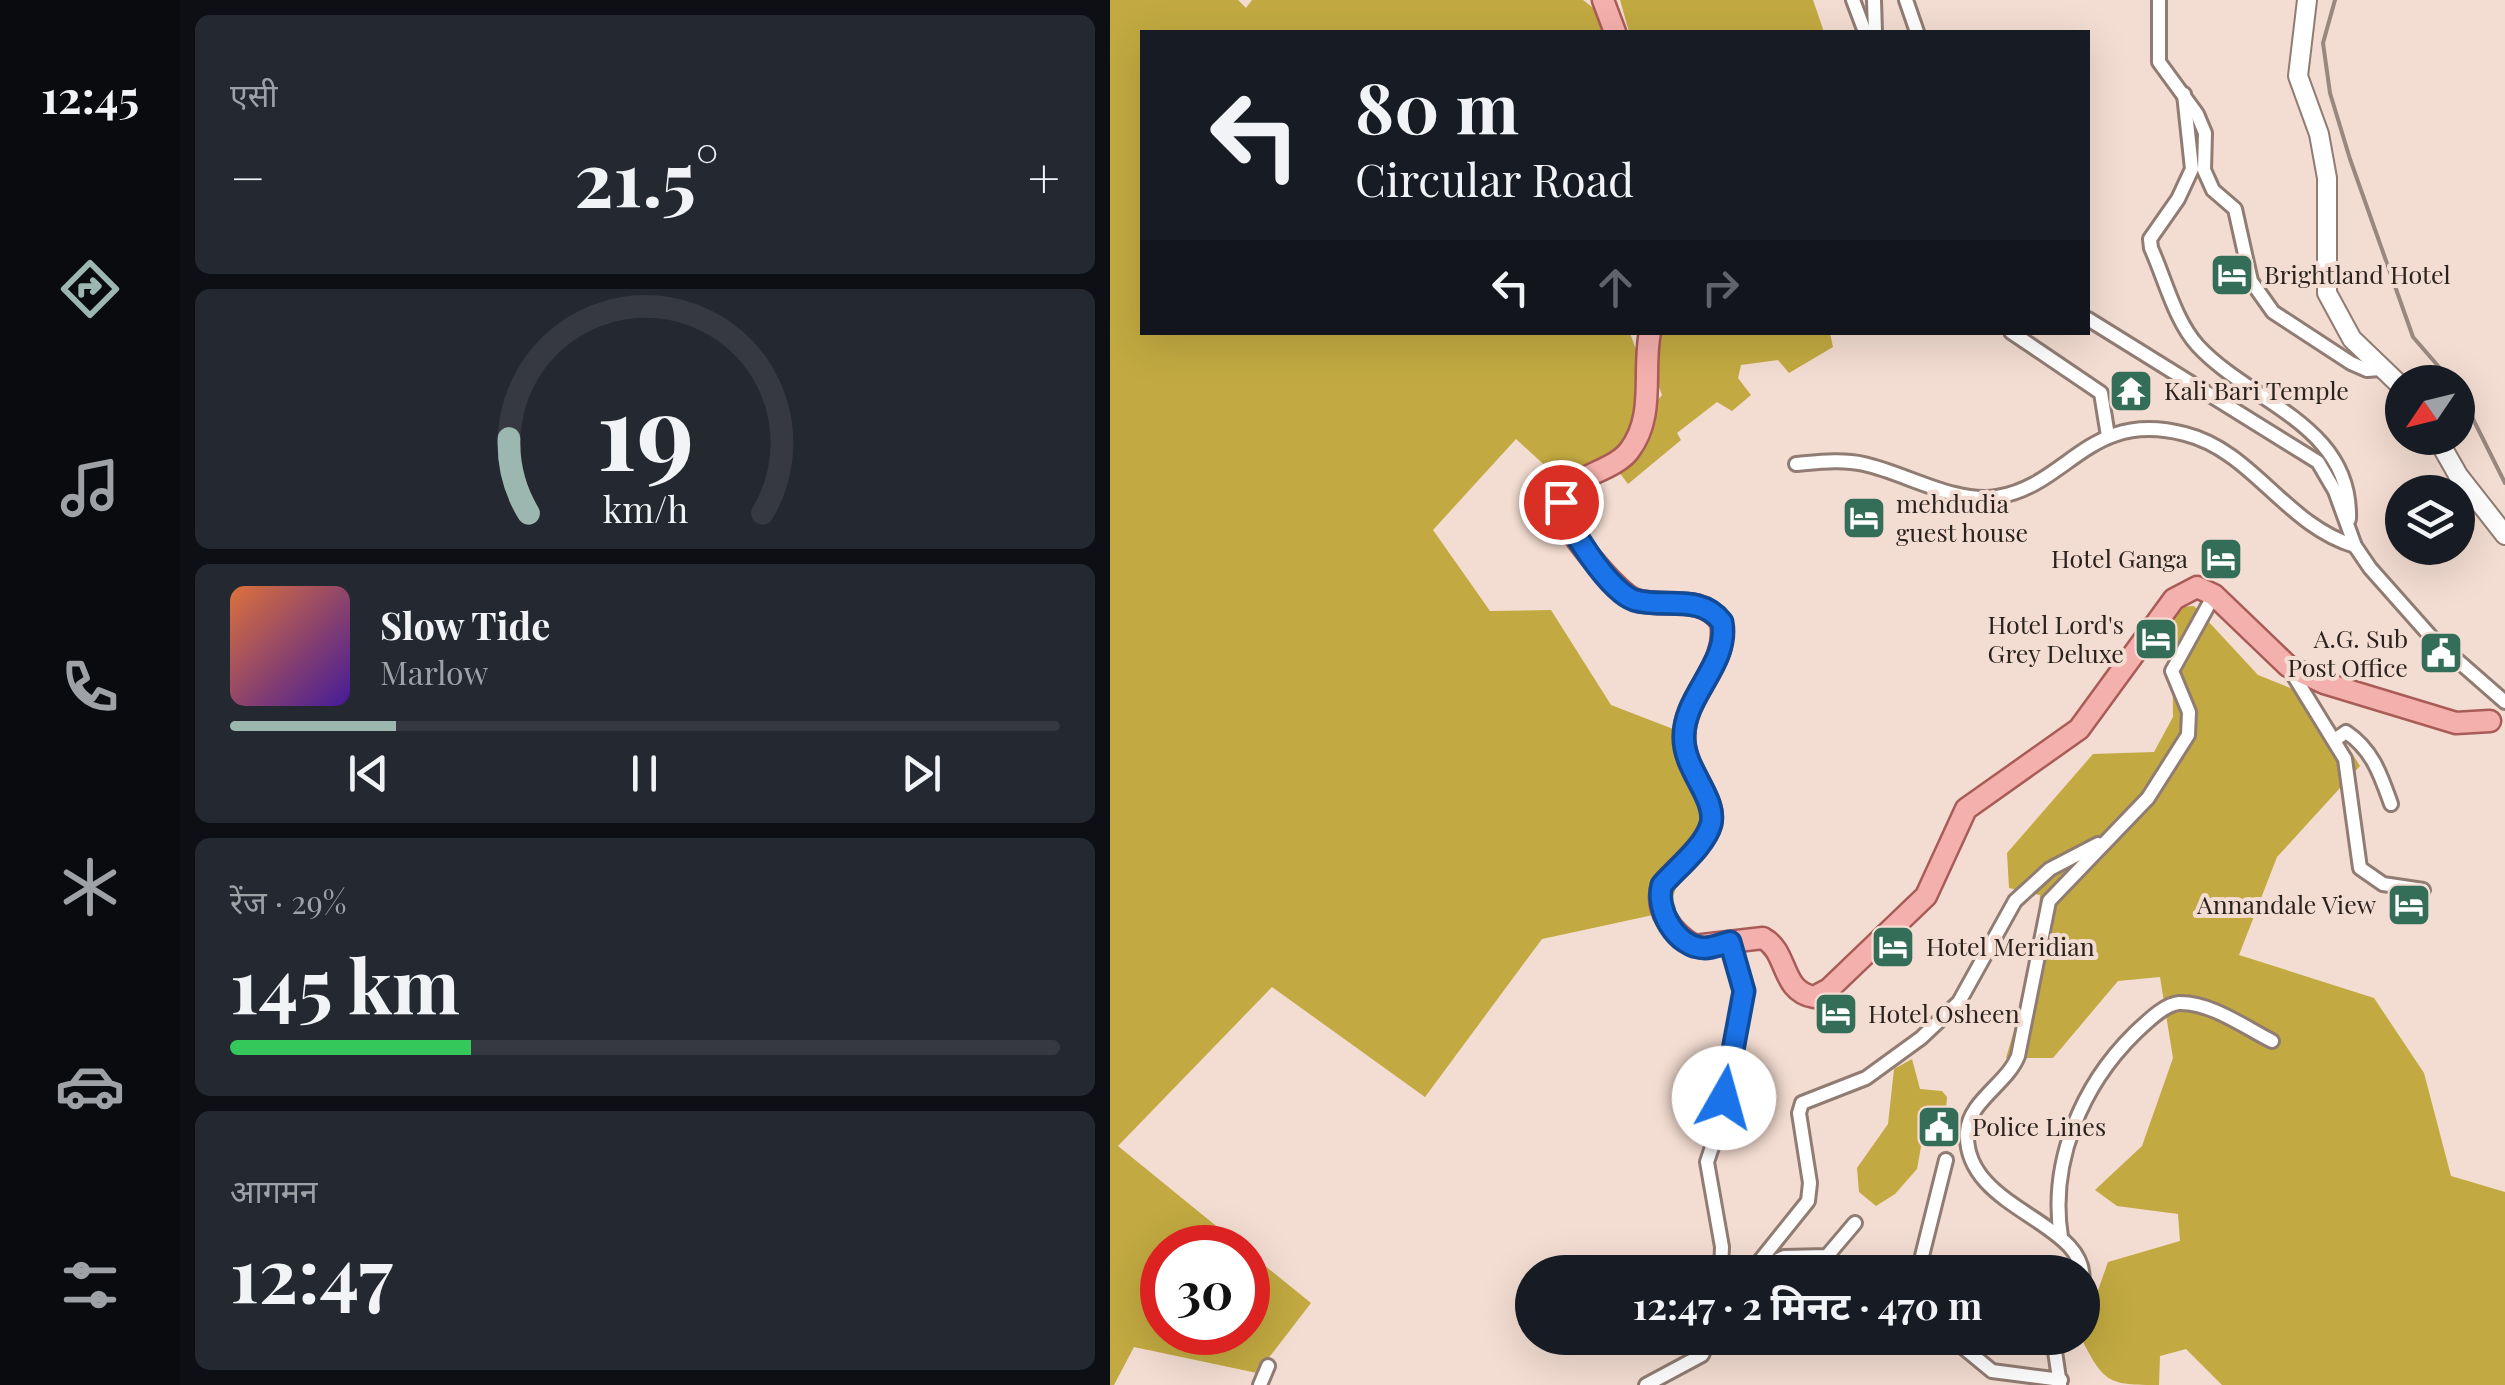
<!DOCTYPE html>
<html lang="hi">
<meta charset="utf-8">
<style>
:root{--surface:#171b24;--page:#242831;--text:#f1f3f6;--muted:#9ea1a6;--line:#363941;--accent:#9cb7af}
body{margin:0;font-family:"Playfair Display","Noto Sans Devanagari",serif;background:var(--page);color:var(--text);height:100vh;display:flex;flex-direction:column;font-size:38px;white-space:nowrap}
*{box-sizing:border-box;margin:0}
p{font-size:32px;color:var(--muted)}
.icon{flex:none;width:55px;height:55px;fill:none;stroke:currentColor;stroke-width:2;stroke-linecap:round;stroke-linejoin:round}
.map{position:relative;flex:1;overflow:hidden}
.side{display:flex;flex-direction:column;gap:15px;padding:15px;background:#0d0f14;width:930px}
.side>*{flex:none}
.banner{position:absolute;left:30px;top:30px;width:950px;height:305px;border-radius:0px;box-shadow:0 10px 40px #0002;background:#171b24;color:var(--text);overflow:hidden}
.needle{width:65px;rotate:235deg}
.tools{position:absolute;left:1275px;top:365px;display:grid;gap:20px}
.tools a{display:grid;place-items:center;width:90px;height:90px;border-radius:50%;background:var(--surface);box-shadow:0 10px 40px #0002;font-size:50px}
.speed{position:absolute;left:30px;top:1225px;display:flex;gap:20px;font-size:50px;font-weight:700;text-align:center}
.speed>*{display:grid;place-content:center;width:130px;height:130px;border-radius:50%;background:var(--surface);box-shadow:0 10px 40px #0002;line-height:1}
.speed .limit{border:15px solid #d22;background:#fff;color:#111}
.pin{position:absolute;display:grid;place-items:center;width:85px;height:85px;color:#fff;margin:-42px;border:5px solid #fff;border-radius:50%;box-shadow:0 2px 10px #0007}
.me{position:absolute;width:110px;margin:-55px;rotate:7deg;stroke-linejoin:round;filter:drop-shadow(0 0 8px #0008)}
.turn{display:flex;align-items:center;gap:35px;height:210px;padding:0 50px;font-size:45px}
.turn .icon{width:130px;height:130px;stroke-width:2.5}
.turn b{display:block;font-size:70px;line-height:85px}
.lanes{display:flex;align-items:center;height:95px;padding:0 50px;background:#0003;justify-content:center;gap:50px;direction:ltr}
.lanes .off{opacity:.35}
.big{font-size:75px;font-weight:700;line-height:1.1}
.side .tile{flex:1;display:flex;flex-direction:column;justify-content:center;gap:15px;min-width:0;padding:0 35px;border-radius:15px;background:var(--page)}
.side .dial{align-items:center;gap:0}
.dial svg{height:260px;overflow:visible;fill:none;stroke:var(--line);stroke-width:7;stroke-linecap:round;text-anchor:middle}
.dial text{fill:var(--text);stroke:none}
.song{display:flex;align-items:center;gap:30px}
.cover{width:120px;height:120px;border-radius:15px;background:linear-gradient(135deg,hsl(20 70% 55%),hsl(260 70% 35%))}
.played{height:10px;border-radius:5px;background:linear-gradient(90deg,var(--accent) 20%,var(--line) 20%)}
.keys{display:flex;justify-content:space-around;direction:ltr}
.heat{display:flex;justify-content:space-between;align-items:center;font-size:55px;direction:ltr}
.charge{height:15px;border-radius:8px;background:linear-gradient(90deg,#34c759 29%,var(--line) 0)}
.trip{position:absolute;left:405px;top:1255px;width:585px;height:100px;border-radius:50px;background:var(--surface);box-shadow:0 10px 40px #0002;font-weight:700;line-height:100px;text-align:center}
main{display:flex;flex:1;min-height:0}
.menu{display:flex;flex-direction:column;width:180px;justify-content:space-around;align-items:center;background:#090b0e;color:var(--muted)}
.menu .icon{width:70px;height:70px}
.menu .current{color:var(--accent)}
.menu b{font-size:45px;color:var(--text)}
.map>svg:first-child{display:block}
.forest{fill:#c2a941}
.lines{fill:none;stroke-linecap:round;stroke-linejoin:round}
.minor-casing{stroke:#907c72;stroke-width:18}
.secondary-casing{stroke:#907c72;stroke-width:22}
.primary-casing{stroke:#a95c57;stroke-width:25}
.minor{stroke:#fff;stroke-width:12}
.secondary{stroke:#fff;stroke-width:18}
.primary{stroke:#f4b0ad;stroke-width:20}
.rail{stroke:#988880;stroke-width:4}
.route-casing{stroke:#114b97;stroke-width:25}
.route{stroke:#1a73e8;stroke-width:18}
.labels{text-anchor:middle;stroke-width:8;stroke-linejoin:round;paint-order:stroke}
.poi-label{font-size:25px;fill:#2a221e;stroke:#f3dcd1;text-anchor:start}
</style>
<main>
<nav class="menu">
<b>12:45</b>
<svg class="icon current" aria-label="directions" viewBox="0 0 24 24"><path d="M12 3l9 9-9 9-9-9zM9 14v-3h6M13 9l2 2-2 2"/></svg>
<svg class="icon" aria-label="music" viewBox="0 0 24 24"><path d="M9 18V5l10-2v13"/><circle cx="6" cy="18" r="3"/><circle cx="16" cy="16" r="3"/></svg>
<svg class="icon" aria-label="phone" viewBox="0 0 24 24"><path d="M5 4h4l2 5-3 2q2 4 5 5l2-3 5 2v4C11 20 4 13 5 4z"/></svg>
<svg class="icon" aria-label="climate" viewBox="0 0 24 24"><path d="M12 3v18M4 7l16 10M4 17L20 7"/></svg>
<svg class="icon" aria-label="car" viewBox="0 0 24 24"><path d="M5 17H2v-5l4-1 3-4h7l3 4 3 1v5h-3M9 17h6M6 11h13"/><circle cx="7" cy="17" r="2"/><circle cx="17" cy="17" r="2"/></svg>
<svg class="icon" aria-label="filters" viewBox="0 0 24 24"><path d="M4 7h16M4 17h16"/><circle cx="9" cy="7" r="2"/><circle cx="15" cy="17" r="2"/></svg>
</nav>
<section class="side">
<div class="tile"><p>एसी</p>
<div class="heat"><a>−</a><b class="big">21.5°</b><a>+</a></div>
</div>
<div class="tile dial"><svg viewBox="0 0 100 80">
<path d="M14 69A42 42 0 1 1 86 69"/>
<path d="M14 69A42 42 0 0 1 8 46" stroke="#9cb7af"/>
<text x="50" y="56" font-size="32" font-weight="700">19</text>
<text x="50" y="72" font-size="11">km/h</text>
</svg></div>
<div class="tile">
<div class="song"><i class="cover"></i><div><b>Slow Tide</b><p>Marlow</p></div></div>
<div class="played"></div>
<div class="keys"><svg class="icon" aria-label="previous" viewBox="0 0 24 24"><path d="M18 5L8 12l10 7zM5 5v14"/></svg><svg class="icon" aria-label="pause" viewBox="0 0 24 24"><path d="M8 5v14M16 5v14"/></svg><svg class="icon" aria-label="next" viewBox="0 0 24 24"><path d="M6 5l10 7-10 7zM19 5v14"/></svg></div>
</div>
<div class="tile"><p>रेंज · 29%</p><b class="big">145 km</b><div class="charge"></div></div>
<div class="tile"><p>आगमन</p><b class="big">12:47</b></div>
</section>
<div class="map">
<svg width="1395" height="1385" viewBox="0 0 1395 1385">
<rect width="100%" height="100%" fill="#f3dcd1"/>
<g class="forest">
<polygon points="0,0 128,0 136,8 142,0 473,0 491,14 497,32 32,32 32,332 520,333 541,392 507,451 552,395 531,339 535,333 720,333 723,347 679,373 668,360 631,365 628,378 641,395 622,411 607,402 567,433 571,440 518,484 500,460 455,484 406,439 323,530 380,611 441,610 501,705 571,732 592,820 557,912 432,939 315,1097 162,987 8,1146 132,1247 52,1248 52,1332 138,1332 138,1252 201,1303 147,1373 24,1347 4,1385 0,1385"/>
<polygon points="510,0 703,0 714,32 519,32"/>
<path d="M 1084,606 L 1148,675 L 1208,699 L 1250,766 L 1167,857 L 1129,955 L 1264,998 L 1314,1073 L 1341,1176 L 1395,1192 L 1395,1385 L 1112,1385 L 1076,1349 L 1050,1356 L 1049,1385 C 998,1385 994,1383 971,1338 L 998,1262 L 1070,1241 L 1068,1214 L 1007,1206 L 985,1190 L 1032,1146 L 1063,1058 L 1050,977 L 1008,981 L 943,1058 L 896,1058 L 926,955 L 930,895 L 899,888 L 897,853 L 983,754 L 1044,752 L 1063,717 L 1062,625 L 1069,607 Z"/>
<polygon points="802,1059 810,1089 832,1091 837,1097 836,1110 812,1141 807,1169 785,1194 766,1206 749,1192 747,1168 778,1124 784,1069"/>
</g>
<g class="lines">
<defs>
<g id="minor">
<polyline points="743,0 755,32"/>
<polyline points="764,0 765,32"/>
<polyline points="796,0 807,32"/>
<polyline points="1049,0 1049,62 1087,114 1095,133 1094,170 1103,190 1125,209 1141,281 1163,312 1241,363 1257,370 1270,369"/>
<path d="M 1074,94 L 1082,169 L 1068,199 L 1040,239 L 1041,248 C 1055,279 1065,321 1088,346 C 1141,403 1242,425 1239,519"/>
<polyline points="978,319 1208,462 1225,491 1245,546 1260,568 1323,639 1395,702"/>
<polyline points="901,332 991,393 998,436"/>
<path d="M 686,464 C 709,462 732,459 754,464 C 795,473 845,504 887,497 C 959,485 979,409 1075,434 C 1143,451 1175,525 1245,546"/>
<polyline points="1179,668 1235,759 1250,868 1273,884 1313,890"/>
<path d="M 1226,739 L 1236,732 C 1263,750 1271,776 1281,804"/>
<path d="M 951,1237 C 939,1162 972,1085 1025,1033 C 1036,1023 1054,1004 1069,1003 C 1101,1002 1136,1028 1162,1041"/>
<polyline points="646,1271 674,1257 717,1256 745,1223"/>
<polyline points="611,1272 612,1247 597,1162 612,1117 633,991 620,943"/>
<polyline points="641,1272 698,1201 700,1183 689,1113 692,1103 756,1078 811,1038 849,1002 905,901 940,869 988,844"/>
<polyline points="808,1272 836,1160"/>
<path d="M 972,1285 C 983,1220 853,1212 857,1132 C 859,1101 897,1084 908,1056 L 939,901 L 1038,798 L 1078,735 L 1079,712 L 1062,671 L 1104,595"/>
<polyline points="842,1338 882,1371 951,1380"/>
<polyline points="943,1338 950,1385"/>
<polyline points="150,1385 158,1366"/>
<polyline points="536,1385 592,1355 600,1338"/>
</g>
<g id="secondary">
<polyline points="1197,0 1188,76 1209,134 1217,178 1217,293 1242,339 1292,387"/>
<polyline points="1327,438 1348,475 1395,535"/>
</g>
<g id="primary">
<polyline points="493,0 505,32"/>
<path d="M 540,332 C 532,372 546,416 519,451 C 499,477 436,477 455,520 C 463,538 509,595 526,600 C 555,609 590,593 611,622 C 620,665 573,695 574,738 C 574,770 607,798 601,824 C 595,846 567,867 552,885 C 544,911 563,933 584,946 L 653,938 C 679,952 670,991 704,997 L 719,989 L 816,896 L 856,809 L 969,729 L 1064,599 L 1087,587 L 1104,595 L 1178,666 L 1214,683 L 1346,723 L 1380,721"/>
</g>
</defs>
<use href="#minor" class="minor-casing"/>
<use href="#secondary" class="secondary-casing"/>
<use href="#primary" class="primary-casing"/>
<use href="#minor" class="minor"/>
<use href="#secondary" class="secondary"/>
<use href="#primary" class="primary"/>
<g class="rail">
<polyline points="1225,0 1213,43 1220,93 1240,159 1303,337 1342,382"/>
<polyline points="1348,389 1395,483"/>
</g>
</g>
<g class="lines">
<defs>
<path id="route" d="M 451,502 C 457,527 500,592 524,600 C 554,609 590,593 612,622 C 620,664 573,695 574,738 C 574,770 607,798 601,824 C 595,846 567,868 552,885 C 545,909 566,948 595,948 C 602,948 612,944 620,942 L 634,991 L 614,1098"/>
</defs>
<use href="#route" class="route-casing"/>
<use href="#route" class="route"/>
</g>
<defs>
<symbol id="hotel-square" viewBox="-11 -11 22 22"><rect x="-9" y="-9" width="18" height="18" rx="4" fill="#346e58" stroke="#f3dcd1"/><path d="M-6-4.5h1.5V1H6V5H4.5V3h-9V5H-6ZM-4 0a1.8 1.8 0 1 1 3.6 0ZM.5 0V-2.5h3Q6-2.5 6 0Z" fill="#fff"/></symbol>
<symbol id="temple-square" viewBox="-11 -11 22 22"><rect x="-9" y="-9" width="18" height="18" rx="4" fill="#346e58" stroke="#f3dcd1"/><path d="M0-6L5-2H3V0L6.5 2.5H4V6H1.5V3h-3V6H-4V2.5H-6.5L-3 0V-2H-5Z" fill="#fff"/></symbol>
<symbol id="civic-square" viewBox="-11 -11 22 22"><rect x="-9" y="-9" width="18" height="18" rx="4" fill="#346e58" stroke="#f3dcd1"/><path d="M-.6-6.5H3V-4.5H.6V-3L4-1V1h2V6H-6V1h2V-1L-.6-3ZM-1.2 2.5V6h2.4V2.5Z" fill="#fff"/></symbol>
</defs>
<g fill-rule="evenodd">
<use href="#hotel-square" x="1097" y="250" width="50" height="50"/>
<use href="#temple-square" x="996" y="366" width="50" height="50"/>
<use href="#hotel-square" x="729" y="493" width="50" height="50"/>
<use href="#hotel-square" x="1086" y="534" width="50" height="50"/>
<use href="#hotel-square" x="1021" y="614" width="50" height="50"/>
<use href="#civic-square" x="1306" y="628" width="50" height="50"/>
<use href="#hotel-square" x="1274" y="880" width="50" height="50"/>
<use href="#hotel-square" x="758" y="922" width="50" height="50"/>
<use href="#hotel-square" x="701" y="989" width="50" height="50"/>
<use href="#civic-square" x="804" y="1102" width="50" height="50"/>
</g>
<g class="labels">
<g class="poi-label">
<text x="1154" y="284">Brightland Hotel</text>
<text x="1054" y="400">Kali Bari Temple</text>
<text x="786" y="513">mehdudia<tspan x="786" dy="29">guest house</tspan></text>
<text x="1078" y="568" text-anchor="end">Hotel Ganga</text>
<text x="1014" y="634" text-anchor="end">Hotel Lord's<tspan x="1014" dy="29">Grey Deluxe</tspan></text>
<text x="1298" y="648" text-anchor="end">A.G. Sub<tspan x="1298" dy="29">Post Office</tspan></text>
<text x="1266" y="914" text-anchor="end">Annandale View</text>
<text x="816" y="956">Hotel Meridian</text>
<text x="758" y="1023">Hotel Osheen</text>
<text x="862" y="1136">Police Lines</text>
</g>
</g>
</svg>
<div class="tools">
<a><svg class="needle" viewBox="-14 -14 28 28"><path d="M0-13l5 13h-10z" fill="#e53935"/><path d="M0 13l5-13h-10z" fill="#9ea1a6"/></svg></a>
<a><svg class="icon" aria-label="layers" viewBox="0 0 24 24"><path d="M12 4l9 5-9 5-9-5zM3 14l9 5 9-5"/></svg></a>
</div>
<div class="speed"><div class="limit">30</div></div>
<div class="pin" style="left:451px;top:502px;background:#d93025"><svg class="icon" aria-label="arrive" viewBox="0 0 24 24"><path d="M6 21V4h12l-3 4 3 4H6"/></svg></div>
<svg class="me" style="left:614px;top:1098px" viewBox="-20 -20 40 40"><circle r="19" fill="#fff"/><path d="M0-13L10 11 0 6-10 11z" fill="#1a73e8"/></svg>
<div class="trip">12:47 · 2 मिनट · 470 m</div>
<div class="banner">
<div class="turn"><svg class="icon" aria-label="left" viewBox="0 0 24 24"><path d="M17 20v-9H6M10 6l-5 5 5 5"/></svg><div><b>80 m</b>Circular Road</div></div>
<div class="lanes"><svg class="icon" aria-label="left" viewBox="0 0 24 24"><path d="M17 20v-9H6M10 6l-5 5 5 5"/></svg><svg class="icon off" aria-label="ahead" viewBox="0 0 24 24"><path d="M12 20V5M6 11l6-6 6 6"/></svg><svg class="icon off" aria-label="right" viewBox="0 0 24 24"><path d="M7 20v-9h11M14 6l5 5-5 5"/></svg></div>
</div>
</div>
</main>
